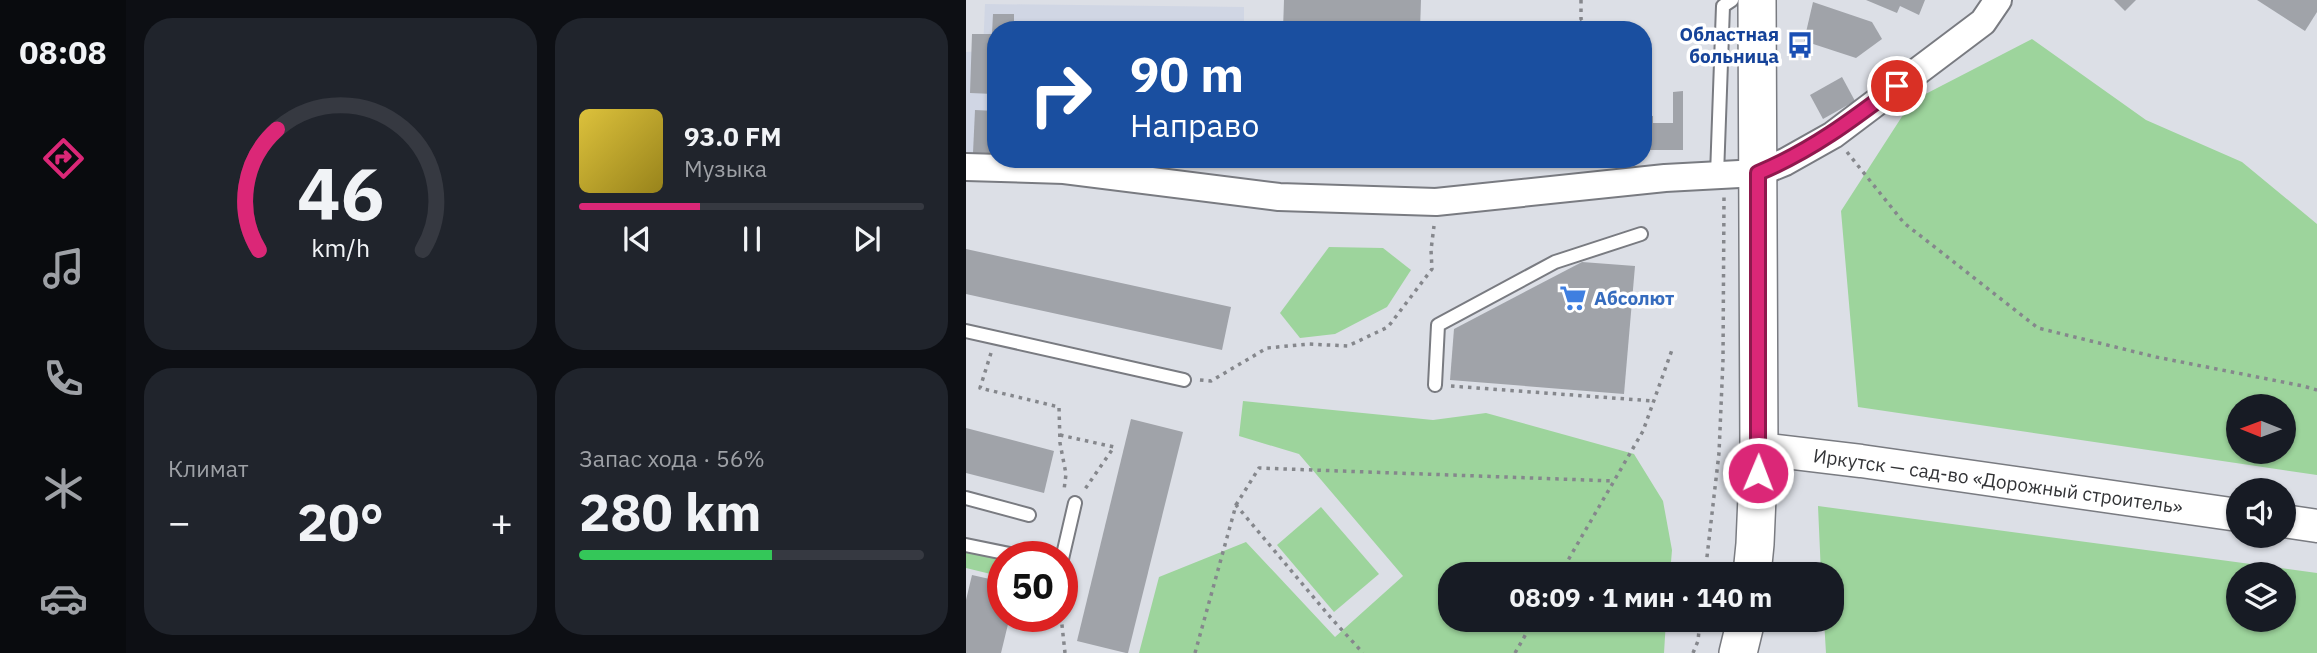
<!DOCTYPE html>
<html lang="ru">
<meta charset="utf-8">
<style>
:root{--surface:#171b24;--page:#20242c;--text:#f1f3f6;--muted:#9ea1a6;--line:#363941;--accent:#db2777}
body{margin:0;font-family:"IBM Plex Sans",sans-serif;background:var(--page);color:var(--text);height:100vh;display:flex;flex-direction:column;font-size:26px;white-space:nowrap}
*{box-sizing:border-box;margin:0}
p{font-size:23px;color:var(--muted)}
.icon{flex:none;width:38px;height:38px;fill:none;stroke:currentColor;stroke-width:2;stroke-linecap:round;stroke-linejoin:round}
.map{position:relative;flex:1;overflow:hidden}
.side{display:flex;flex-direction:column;gap:18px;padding:18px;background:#0d0f14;width:840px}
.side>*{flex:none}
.guide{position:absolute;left:21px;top:21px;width:665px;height:147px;border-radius:28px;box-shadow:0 2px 5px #0004;background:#1a4fa0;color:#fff;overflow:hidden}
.needle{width:46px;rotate:271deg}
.tools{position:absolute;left:1260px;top:394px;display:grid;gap:14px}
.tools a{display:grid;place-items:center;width:70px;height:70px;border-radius:50%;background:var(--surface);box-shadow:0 2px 5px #0004;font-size:35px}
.speed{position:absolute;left:21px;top:541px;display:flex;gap:14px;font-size:35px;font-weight:700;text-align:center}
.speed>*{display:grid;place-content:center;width:91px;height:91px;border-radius:50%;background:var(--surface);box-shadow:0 2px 5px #0004;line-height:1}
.speed .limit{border:10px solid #d22;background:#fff;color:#111}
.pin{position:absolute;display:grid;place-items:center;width:60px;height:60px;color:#fff;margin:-30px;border:4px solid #fff;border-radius:50%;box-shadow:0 2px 7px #0007}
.me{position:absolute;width:77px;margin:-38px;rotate:1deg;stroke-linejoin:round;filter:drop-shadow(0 0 5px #0008)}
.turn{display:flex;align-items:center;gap:24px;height:147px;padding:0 28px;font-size:32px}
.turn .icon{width:91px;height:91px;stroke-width:2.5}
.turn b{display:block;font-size:49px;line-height:60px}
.big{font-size:52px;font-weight:800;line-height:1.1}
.side .tile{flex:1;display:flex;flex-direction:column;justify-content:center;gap:10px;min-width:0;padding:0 24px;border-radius:28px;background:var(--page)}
.side .dial{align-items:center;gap:0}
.dial svg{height:182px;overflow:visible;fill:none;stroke:var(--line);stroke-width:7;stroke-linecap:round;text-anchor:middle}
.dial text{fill:var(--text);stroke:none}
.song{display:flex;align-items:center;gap:21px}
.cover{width:84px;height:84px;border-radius:10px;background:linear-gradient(135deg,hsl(50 70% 55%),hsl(50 70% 35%))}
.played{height:7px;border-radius:4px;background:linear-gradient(90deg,var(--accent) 35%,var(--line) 35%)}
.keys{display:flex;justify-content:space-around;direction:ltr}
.heat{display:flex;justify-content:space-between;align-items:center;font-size:38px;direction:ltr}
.charge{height:10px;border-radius:5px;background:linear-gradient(90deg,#34c759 56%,var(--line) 0)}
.side .tiles{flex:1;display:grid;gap:18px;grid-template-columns:repeat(2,1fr)}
.trip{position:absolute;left:472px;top:562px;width:406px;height:70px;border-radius:28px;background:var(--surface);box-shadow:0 2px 5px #0004;font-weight:800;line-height:70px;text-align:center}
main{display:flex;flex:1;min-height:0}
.menu{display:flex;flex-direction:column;width:126px;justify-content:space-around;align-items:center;background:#090b0e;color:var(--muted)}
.menu .icon{width:49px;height:49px}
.menu .active{color:var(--accent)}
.menu b{font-size:32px;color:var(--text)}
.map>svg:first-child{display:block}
.built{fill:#d0d6e4}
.green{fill:#9dd49c;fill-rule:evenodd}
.building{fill:#a0a3a9}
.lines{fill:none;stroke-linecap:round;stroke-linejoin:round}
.service-casing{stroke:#797b81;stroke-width:16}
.minor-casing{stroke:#797b81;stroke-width:30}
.tertiary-casing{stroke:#797b81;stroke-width:35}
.secondary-casing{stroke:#797b81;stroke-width:40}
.path{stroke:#85878c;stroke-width:3.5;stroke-dasharray:3.5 5;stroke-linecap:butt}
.service{stroke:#fff;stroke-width:12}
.minor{stroke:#fff;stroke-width:26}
.tertiary{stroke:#fff;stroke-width:32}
.secondary{stroke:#fff;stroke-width:37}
.route-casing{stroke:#8e194d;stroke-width:18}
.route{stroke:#db2777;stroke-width:12}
.labels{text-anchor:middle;stroke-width:7;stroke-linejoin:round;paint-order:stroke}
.transit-label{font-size:19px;font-weight:bold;fill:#164399;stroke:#fff;text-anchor:end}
.shop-label{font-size:19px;font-weight:bold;fill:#366cbe;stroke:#fff;text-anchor:start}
.street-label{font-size:19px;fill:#323336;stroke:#fff}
</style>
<main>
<nav class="menu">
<b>08:08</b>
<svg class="icon active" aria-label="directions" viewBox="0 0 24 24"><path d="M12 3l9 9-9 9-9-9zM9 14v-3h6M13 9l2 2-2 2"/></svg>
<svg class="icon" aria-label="music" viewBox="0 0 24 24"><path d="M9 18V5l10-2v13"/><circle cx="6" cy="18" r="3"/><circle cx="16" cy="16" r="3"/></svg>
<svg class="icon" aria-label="phone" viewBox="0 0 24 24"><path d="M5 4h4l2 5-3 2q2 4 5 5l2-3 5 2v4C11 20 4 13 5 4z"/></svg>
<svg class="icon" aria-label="climate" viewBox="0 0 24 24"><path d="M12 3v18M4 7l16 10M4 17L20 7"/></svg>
<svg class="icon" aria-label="car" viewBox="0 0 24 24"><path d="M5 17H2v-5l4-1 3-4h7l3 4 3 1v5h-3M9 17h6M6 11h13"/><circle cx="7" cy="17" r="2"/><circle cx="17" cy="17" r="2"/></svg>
</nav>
<section class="side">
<div class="tiles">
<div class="tile dial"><svg viewBox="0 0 100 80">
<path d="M14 69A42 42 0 1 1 86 69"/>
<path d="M14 69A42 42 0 0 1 22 16" stroke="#db2777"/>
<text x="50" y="56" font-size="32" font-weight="700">46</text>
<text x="50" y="72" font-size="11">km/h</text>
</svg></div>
<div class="tile">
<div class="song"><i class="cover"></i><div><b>93.0 FM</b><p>Музыка</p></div></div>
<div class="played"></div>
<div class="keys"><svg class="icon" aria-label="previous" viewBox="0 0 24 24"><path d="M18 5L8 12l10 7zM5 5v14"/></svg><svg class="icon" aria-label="pause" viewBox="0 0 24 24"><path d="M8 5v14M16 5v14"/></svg><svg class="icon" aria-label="next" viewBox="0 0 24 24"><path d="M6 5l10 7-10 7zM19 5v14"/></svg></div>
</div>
<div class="tile"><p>Климат</p>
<div class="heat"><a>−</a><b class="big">20°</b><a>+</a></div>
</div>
<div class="tile"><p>Запас хода · 56%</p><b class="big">280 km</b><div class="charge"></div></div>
</div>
</section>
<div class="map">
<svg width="1351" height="653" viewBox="0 0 1351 653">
<rect width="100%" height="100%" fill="#dcdfe6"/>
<polygon class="built" points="19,4 278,7 278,30 30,30 30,154 0,153 0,52 17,51"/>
<g class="green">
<path d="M 1066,39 L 1180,120 L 1276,162 L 1351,224 L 1351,475 L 892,407 L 875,211 L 946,101 ZM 1272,406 L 1318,406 L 1318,452 L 1272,452 Z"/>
<polygon points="363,247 417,248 445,270 421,307 369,334 334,338 314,313"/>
<polygon points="277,401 467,420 520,413 668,454 697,501 706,550 704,574 485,574 485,620 700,620 698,653 173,653 193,577 280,542 369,637 437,576 333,454 273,436"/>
<path d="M 852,506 L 1351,573 L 1351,653 L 860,653 L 858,620 L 866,620 L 866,574 L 855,574 ZM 1318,574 L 1318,620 L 1272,620 L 1272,574 Z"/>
<polygon points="355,507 413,574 368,612 311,545"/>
<polygon points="0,550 37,557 37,577 0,568"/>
</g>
<g class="building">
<polygon points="318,0 455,0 454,30 317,30"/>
<polygon points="900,0 959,0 953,15 934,6 931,13"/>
<polygon points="1148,0 1170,0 1159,11"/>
<polygon points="1291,0 1351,0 1351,12 1339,31"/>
<polygon points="847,2 906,22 916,39 890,58 838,41"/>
<polygon points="27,14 48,14 48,30 30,30 28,94 4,93 6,34 26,34"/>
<polygon points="876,77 889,101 857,119 844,95"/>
<polygon points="717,91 717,150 677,150 677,115 687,116 687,123 707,123 707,92"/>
<polygon points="9,110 30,111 30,154 7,153"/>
<polygon points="0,249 265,307 256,350 0,294"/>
<polygon points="616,262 669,266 658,394 484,380 488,329"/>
<polygon points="165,419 217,432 162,653 160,653 111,641"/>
<polygon points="0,428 88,451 78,493 0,473"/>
<polygon points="6,575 37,582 37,616 44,616 35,653 0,653 0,600"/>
</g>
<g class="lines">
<defs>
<g id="service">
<polyline points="751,175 757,6 766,0"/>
<polyline points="0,331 218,380"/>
<polyline points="469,385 472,325 589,262 675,234"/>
<polyline points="0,498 63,515"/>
<polyline points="0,545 53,556"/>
<polyline points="96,559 109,503"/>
</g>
<polyline id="minor" points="0,167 98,170 313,197 470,202 699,178 792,173 819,162 867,135 1017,22 1032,0"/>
<g id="tertiary">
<polyline points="793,449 895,461 1272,515"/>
<polyline points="1318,521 1351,526"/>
</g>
<g id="secondary">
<polyline points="786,574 789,544 793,449 791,0"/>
<polyline points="772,653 780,620"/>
</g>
</defs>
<use href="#service" class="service-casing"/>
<use href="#minor" class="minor-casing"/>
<use href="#tertiary" class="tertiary-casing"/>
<use href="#secondary" class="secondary-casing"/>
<g class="path">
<polyline points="615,0 615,19 623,30"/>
<polyline points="881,152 938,223 1072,328 1190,357 1337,386 1351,390"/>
<polyline points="25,353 14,388 93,407 94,443 100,474 98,490"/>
<polyline points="234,380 245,381 301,348 343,344 382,346 422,327 466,269 465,250 468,226"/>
<polyline points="485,386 687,401"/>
<polyline points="94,435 148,447 117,492"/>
<polyline points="270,505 293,468 648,481"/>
<polyline points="594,574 677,431 707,347"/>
<polyline points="739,574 753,453 757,360 758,197"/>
<polyline points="95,616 99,653"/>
<polyline points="229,653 270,505 365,618 397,653"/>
<polyline points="549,653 568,620"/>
<polyline points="727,653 732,641 734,620"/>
</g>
<use href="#service" class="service"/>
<use href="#minor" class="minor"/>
<use href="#tertiary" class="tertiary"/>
<use href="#secondary" class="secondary"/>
</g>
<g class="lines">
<defs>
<path id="route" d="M 792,473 L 792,173 C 845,151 886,120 931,86"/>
</defs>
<use href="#route" class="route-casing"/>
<use href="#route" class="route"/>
</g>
<defs>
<symbol id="bus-bare" viewBox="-9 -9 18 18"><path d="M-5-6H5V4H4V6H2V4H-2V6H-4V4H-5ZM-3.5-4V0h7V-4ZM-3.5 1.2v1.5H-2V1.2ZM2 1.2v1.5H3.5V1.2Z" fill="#1a4fb4" stroke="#fff" stroke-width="2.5" paint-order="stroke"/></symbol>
<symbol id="supermarket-bare" viewBox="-9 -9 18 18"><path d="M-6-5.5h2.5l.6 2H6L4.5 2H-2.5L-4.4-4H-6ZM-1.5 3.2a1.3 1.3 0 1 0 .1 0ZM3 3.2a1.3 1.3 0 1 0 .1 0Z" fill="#3f7fe0" stroke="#fff" stroke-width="2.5" paint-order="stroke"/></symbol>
</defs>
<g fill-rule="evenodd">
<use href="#bus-bare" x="815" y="26" width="38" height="38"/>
<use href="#supermarket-bare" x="588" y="279" width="38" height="38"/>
</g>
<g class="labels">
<g class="transit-label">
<text x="813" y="41">Областная<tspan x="813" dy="22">больница</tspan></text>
</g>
<g class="shop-label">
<text x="628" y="305">Абсолют</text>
</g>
<g class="street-label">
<text transform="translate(1032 481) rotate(8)" y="7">Иркутск — сад-во «Дорожный строитель»</text>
</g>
</g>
</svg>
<div class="tools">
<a><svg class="needle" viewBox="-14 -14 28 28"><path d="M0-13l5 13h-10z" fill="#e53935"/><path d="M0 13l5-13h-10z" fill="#9ea1a6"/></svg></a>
<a><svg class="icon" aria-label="sound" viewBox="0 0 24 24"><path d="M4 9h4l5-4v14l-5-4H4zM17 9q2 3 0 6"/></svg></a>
<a><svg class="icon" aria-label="layers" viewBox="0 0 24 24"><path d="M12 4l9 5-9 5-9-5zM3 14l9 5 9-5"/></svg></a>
</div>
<div class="speed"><div class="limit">50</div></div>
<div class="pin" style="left:931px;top:86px;background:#d93025"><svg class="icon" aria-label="arrive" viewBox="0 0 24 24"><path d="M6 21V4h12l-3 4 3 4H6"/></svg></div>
<svg class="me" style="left:792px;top:473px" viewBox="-20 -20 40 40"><circle r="17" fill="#db2777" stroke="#fff" stroke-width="3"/><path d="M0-11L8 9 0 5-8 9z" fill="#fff"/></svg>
<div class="trip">08:09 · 1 мин · 140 m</div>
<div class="guide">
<div class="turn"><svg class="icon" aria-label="right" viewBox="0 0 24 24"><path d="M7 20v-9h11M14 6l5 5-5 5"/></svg><div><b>90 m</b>Направо</div></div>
</div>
</div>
</main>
